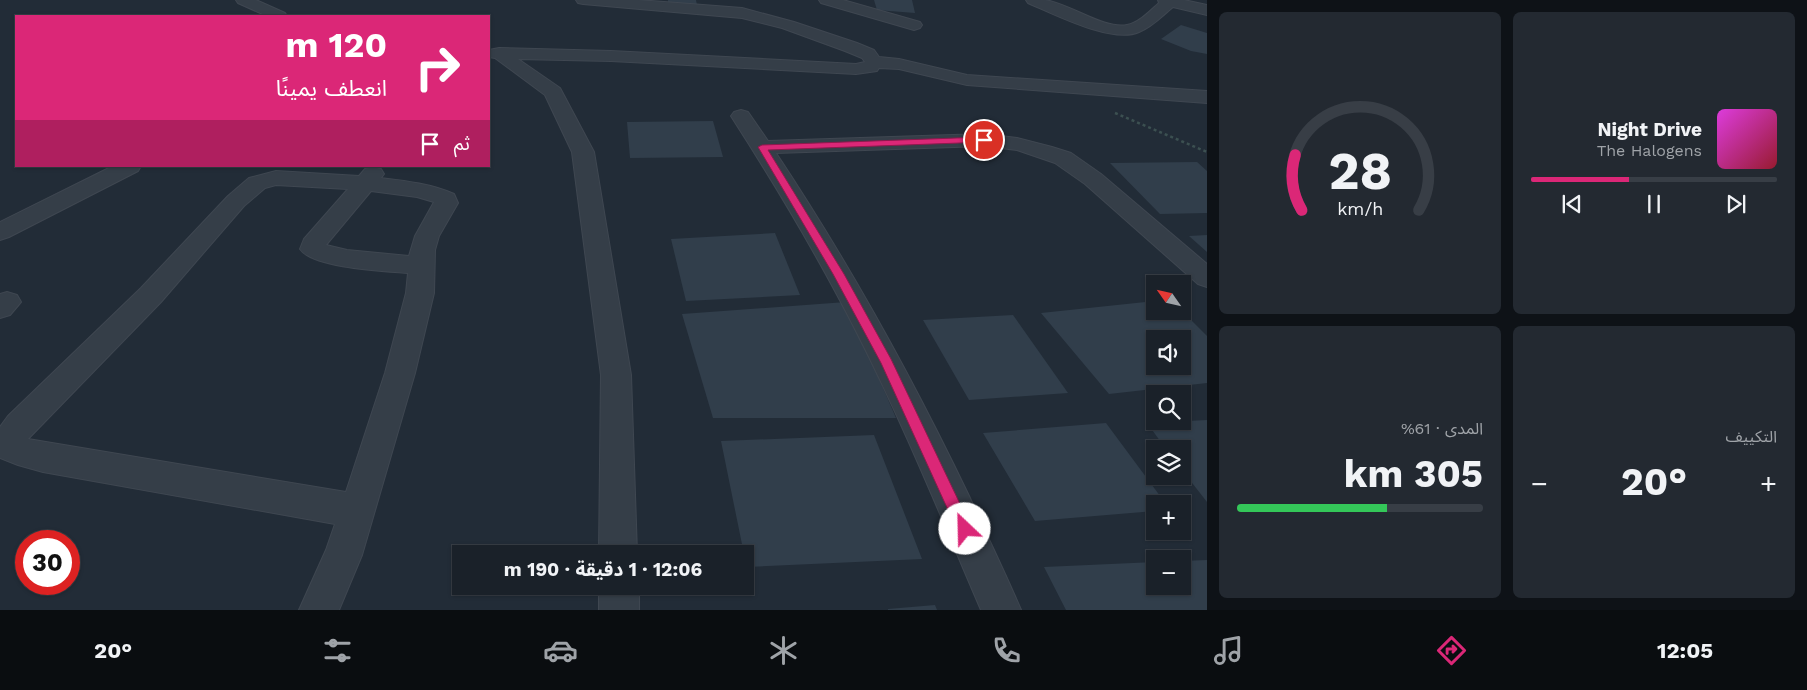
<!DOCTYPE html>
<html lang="ar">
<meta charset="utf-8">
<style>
:root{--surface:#1a2129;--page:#232931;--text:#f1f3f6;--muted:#9fa3a8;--line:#383e46;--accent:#db2777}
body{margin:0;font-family:"Work Sans","Noto Sans Arabic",sans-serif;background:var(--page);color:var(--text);direction:rtl;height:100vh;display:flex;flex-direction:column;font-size:19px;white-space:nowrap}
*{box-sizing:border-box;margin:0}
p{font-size:16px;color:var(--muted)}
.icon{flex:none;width:28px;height:28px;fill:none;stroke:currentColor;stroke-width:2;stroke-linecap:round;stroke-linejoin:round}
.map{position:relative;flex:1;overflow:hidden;direction:ltr}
.drawer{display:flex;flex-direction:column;gap:12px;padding:12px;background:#0e1217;width:600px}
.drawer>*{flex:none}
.guide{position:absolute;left:15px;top:15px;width:475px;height:152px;border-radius:0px;box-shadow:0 1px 4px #0004,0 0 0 1px var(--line);direction:rtl;background:#db2777;color:#fff;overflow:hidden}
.needle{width:32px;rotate:304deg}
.tools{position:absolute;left:1146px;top:275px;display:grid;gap:10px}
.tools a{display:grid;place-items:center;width:45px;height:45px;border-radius:0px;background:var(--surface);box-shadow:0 1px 4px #0004,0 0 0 1px var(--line);font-size:25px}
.speed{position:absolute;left:15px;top:530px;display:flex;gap:10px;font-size:25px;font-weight:700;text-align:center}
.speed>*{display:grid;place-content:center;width:65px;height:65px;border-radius:50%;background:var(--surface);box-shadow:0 1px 4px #0004,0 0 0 1px var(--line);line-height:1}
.speed .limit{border:8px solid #d22;background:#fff;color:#111}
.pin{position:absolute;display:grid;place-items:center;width:42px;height:42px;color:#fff;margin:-21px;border:2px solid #fff;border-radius:50%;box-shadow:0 1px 5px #0007}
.me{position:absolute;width:55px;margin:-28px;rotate:336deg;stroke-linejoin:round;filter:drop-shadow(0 0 4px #0008)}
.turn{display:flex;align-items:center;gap:18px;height:105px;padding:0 20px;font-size:22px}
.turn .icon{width:65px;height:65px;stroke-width:2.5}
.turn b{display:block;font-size:35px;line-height:42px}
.then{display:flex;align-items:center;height:48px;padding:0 20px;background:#0003;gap:10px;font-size:19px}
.big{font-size:38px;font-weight:700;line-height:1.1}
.drawer .widget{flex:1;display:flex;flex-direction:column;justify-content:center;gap:8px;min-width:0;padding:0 18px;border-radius:8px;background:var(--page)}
.drawer .dial{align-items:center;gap:0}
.dial svg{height:130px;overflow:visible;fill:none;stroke:var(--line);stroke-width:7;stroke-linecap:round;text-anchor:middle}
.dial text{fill:var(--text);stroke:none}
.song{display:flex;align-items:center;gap:15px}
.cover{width:60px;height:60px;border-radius:8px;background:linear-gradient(135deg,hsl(300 70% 55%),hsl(350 70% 35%))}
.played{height:5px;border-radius:2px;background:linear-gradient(90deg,var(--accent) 40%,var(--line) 40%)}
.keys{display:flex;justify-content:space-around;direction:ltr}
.heat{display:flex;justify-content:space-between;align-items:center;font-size:28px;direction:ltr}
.charge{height:8px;border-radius:4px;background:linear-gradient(90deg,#34c759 61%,var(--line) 0)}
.drawer .tiles{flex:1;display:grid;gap:12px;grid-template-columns:repeat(2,1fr)}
.trip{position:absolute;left:452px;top:545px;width:302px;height:50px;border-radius:0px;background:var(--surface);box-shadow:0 1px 4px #0004,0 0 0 1px var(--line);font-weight:700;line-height:50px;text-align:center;direction:rtl}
.menu{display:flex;height:80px;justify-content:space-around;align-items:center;background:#0a0d10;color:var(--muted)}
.menu .icon{width:35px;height:35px}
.menu .current{color:var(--accent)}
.menu b{font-size:22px;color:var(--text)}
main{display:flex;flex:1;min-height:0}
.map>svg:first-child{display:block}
.building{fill:#313e4b;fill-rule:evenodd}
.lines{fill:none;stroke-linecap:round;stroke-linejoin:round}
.street-casing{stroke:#3f4751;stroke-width:2}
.path{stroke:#3c5051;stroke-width:2.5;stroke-dasharray:3 3;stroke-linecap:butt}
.street{fill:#353e48;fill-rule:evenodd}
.route{fill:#db2777;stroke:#8e194d}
</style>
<main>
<section class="drawer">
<div class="tiles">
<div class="widget">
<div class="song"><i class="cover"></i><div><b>Night Drive</b><p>The Halogens</p></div></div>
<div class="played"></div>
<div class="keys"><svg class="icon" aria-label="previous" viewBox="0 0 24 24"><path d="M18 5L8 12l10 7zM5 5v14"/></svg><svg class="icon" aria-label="pause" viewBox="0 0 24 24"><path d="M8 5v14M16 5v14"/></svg><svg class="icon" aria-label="next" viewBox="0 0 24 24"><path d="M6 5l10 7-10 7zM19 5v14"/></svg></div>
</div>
<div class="widget dial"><svg viewBox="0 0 100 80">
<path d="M14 69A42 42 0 1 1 86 69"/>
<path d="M14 69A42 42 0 0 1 10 35" stroke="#db2777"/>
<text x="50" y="56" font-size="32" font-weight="700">28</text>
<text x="50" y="72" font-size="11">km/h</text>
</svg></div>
<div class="widget"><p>التكييف</p>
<div class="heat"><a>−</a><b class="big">20°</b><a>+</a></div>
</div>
<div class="widget"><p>المدى · 61%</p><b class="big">305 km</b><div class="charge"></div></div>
</div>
</section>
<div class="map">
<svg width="1207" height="610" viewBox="0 0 1207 610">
<rect width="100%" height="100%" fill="#222c37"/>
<g class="building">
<polygon points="668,0 696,0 697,5 668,2"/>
<polygon points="874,0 912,0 915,13 877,10"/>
<polygon points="1181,25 1207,33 1207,54 1191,51 1161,39"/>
<polygon points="713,121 723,157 630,158 627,122"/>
<polygon points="1197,162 1207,171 1207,213 1160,214 1110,163"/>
<polygon points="775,233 800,295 686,301 671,239"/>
<polygon points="1207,235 1207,252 1189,236"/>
<path d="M 1155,301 L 1155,311 L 1182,311 L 1207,336 L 1207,383 L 1109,394 L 1041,313 ZM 1155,339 L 1182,339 L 1182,366 L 1155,366 Z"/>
<polygon points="846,302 896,418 713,418 682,314"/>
<polygon points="1013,315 1068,393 969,400 923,320"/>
<polygon points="1207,420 1207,502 1182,470 1182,449 1166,449 1147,423"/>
<polygon points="1106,423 1166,504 1155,504 1155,511 1035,521 983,433"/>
<polygon points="874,435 922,559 747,567 746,554 744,554 721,441"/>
<polygon points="1207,560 1207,610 1066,610 1044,567 1155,562 1155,586 1182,586 1182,561"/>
<polygon points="935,605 937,610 888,610 888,609"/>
</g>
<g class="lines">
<defs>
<g id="street">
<polygon points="236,0 256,0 285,13 287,16 267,16 238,3"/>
<polygon points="576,0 638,0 742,8 794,22 857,43 874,50 879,57 899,59 967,75 1207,91 1207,103 967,85 899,69 879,68 877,71 856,74 611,61 518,59 560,88 594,152 631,375 637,554 599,554 601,375 572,152 545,95 495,58 489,57 489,50 499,48 611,51 856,64 865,62 862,58 845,51 782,28 742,18 583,4 578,3"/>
<polygon points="819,0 843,0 920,22 922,25 920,28 914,30 821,3"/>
<path d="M 1026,0 C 1032,0 1039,0 1045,0 C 1068,3 1105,30 1127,25 C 1139,23 1151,10 1159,3 L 1158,0 L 1184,0 L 1207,5 L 1207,15 L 1173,7 C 1163,15 1152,27 1139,32 C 1112,44 1054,14 1028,3 Z"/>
<path d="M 741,110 L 748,112 L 768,141 L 984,134 L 1017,138 L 1052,147 L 1071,153 L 1101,174 L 1207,264 L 1207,287 L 1198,284 L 1085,184 L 1055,163 L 1017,150 L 984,146 L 776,153 C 849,263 912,377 969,496 C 986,534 1005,572 1021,610 L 981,610 C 941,517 903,423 857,333 C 819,258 776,186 731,116 L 734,112 Z"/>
<polygon points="113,166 141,166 138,171 9,237 0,240 0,222"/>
<path d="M 373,167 L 381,169 L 384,174 L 381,178 C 406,181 432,184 454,194 L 458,203 L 439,236 L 435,250 L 434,293 L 415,373 L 362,555 L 339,610 L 299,610 L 326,550 L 335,524 L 43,472 L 18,465 L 0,458 L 0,427 L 8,416 L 141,288 L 228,196 L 249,178 L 276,171 L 359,176 L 365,169 ZM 276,185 L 348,189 L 304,239 L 300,249 C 313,268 384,271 408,273 L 406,293 L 385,373 L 346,492 L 28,439 L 161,302 L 244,206 L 265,188 ZM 371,191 L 417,197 L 434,202 L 415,236 L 409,256 L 347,250 L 326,245 Z"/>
<polygon points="7,292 17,295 21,302 10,315 0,318 0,294"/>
<rect x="599" y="586" width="40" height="24"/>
</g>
</defs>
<use href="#street" class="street-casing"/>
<polyline class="path" points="1115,113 1207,152"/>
<use href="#street" class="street"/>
</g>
<polygon class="route" points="984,137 987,138 987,142 768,150 844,274 891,359 972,529 970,534 965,536 959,534 881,363 833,274 758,147 762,145"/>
</svg>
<div class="tools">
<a><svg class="needle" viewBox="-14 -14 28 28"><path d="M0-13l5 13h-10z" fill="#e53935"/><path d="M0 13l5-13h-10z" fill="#9fa3a8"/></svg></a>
<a><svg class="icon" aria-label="sound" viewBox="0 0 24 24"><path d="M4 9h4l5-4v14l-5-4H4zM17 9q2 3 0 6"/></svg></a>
<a><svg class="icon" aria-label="search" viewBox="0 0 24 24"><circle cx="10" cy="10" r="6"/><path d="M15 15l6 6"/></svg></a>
<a><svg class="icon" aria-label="layers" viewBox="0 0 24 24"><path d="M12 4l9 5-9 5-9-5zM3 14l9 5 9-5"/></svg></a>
<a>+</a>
<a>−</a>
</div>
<div class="speed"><div class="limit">30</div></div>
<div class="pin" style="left:984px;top:140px;background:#d93025"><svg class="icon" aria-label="arrive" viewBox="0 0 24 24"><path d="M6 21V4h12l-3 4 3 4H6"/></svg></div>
<svg class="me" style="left:965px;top:529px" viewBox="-20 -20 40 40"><circle r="19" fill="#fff"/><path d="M0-13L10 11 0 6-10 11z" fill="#db2777"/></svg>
<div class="trip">12:06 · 1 دقيقة · 190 m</div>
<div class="guide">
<div class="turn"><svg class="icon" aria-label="right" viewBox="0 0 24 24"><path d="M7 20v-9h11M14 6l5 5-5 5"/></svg><div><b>120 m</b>انعطف يمينًا</div></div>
<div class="then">ثم<svg class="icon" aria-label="arrive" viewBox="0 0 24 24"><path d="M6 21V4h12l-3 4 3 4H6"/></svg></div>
</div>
</div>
</main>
<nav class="menu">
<b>12:05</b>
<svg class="icon current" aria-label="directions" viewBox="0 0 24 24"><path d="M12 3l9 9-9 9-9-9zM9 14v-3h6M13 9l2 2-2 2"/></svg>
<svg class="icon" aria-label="music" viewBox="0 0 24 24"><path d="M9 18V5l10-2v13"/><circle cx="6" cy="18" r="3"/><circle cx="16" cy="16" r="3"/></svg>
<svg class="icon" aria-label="phone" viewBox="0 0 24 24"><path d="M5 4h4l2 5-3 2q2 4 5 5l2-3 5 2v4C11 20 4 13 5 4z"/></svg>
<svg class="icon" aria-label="climate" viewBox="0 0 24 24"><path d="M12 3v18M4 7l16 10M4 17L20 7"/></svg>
<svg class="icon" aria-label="car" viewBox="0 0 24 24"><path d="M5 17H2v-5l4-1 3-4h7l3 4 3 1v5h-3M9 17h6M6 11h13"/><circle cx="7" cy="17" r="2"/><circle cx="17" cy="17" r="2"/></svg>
<svg class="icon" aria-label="filters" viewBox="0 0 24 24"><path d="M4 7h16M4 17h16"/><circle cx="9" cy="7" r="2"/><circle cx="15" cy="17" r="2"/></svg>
<b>20°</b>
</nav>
